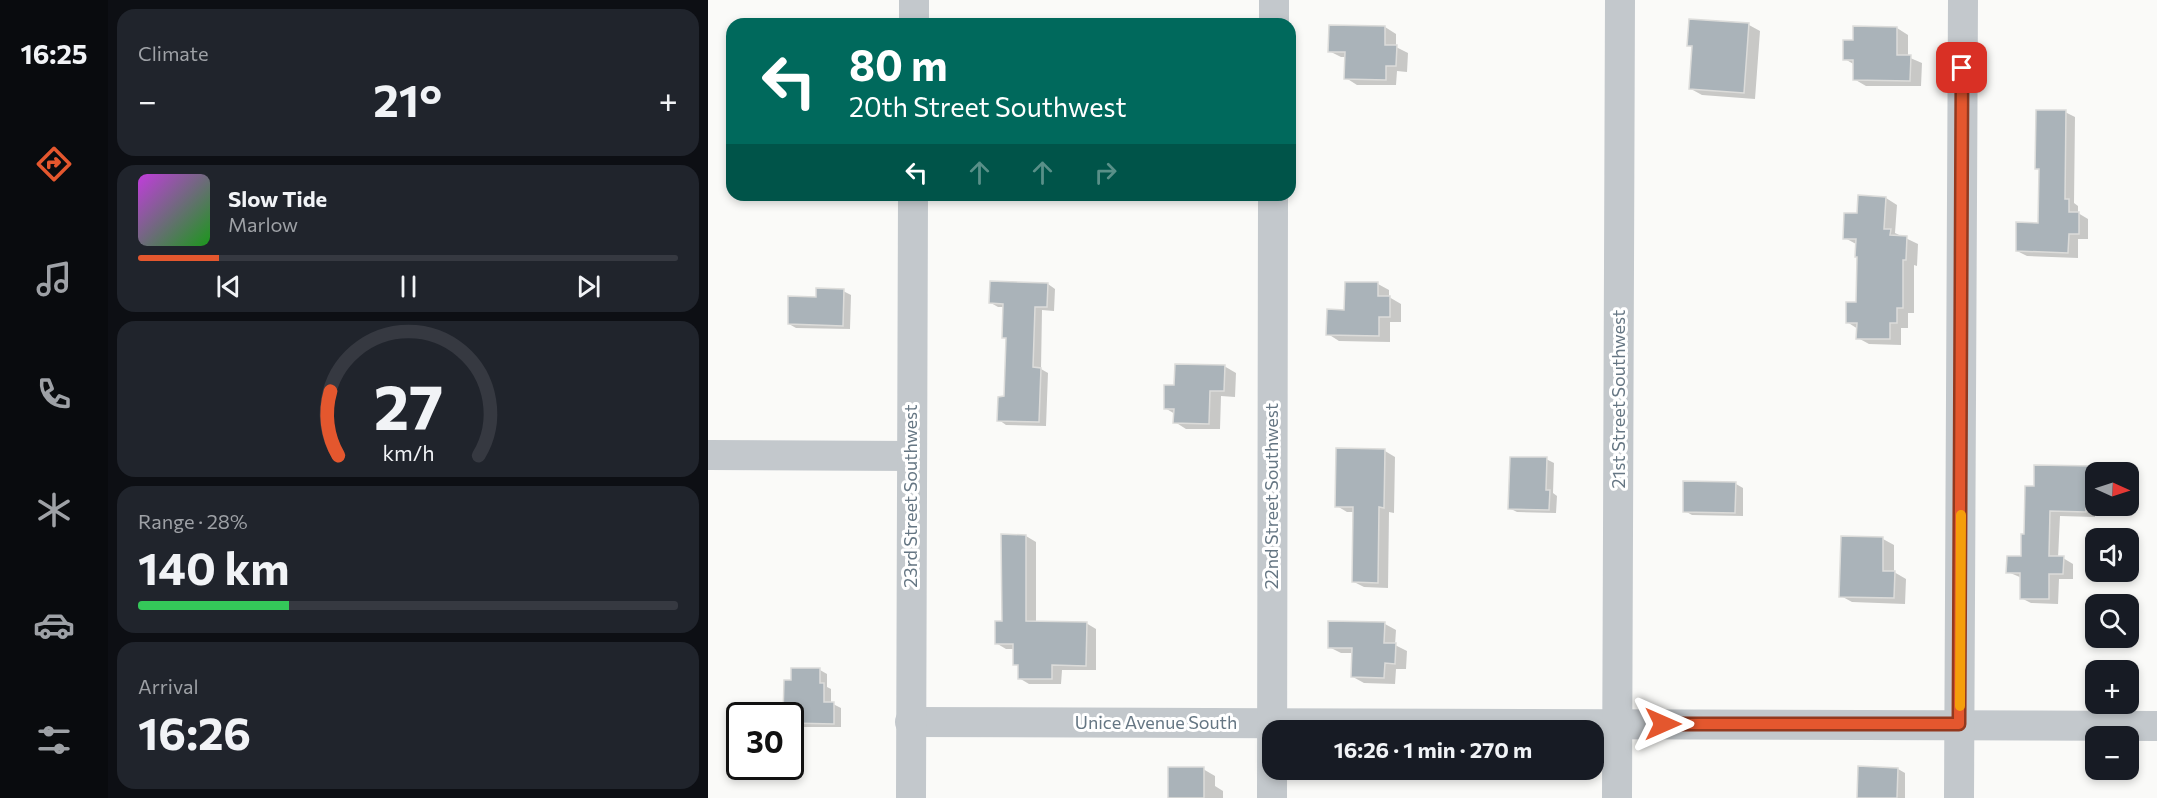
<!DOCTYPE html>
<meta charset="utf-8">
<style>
:root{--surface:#171b24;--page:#20242c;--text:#f1f3f6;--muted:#9ea1a6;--line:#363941;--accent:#e4572e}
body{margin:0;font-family:Commissioner,sans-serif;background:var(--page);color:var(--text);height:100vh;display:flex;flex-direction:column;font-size:22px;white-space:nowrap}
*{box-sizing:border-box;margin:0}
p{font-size:20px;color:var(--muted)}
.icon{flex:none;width:33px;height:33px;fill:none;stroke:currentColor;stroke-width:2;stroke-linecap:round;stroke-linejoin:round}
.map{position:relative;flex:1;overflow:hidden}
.details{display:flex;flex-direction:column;gap:9px;padding:9px;background:#0d0f14;width:600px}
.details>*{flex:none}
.guide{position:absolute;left:18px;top:18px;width:570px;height:183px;border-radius:18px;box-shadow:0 3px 9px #0003;background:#00695c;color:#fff;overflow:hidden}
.needle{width:39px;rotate:93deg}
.fabs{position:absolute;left:1377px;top:462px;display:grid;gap:12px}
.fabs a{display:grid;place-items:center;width:54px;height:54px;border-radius:12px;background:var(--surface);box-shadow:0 3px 9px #0003;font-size:30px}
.speed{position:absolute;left:18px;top:702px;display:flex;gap:12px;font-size:30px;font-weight:700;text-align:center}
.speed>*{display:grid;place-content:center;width:78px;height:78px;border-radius:50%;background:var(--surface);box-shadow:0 3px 9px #0003;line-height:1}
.speed .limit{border:3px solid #111;border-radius:9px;background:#fff;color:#111}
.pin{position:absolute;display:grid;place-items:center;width:51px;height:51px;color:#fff;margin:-26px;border-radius:12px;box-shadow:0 3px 9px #0006}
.me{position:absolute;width:66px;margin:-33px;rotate:90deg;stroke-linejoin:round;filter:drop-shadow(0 0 4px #0008)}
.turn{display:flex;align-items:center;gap:21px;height:126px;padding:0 24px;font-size:27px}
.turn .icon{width:78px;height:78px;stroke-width:2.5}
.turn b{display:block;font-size:42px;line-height:51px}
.lanes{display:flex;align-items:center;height:57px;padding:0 24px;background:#0003;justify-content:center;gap:30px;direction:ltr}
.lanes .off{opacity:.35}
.big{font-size:45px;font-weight:700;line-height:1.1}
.details .card{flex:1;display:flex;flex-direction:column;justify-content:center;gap:9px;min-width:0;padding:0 21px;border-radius:18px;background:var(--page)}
.details .dial{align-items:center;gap:0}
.dial svg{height:156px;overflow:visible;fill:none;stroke:var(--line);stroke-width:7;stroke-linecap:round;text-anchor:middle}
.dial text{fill:var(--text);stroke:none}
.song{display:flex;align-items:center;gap:18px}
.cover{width:72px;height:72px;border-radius:9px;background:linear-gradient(135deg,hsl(290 70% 55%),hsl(120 70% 35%))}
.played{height:6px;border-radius:3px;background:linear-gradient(90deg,var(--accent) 15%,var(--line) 15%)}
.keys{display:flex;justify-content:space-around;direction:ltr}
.heat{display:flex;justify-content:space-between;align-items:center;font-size:33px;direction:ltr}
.charge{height:9px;border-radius:4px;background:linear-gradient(90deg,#34c759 28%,var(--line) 0)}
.trip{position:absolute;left:554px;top:720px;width:342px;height:60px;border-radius:18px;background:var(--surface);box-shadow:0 3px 9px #0003;font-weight:700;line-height:60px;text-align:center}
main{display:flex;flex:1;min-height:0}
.dock{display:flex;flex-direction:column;width:108px;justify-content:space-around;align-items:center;background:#090b0e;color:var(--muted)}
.dock .icon{width:42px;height:42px}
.dock .selected{color:var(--accent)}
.dock b{font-size:27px;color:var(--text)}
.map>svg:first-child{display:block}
.shadow{fill:#0003}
.building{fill:#aab3b9;stroke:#dcdcda;stroke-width:1.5}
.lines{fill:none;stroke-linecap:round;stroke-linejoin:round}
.minor{stroke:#c3c8cc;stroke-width:30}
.route-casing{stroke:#94391e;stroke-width:15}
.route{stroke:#e4572e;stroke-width:10}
.slow{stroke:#f59e0b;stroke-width:10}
.labels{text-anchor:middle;stroke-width:6;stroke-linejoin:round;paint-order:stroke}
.street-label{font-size:18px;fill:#657683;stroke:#fff}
</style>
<main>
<nav class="dock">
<b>16:25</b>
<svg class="icon selected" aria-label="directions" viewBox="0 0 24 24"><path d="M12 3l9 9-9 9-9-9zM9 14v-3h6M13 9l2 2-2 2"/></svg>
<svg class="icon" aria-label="music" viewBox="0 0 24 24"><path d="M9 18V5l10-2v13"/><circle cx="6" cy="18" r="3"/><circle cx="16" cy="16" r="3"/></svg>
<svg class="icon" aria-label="phone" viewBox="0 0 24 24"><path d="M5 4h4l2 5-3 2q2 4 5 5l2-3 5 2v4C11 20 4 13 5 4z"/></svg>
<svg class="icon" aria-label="climate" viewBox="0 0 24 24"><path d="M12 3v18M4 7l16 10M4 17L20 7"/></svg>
<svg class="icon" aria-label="car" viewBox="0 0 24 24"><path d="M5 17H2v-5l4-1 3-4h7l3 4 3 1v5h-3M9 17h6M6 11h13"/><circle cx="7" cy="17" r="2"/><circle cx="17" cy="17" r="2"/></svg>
<svg class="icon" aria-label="filters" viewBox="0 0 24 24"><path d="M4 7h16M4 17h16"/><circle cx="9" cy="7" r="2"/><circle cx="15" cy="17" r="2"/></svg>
</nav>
<section class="details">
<div class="card"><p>Climate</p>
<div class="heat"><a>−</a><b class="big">21°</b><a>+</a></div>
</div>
<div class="card">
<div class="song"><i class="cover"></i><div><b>Slow Tide</b><p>Marlow</p></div></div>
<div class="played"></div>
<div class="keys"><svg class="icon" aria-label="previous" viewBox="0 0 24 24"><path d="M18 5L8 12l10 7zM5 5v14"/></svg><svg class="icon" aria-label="pause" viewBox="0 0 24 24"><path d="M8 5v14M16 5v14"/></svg><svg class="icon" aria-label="next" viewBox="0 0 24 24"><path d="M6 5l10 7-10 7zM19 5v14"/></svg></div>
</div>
<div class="card dial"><svg viewBox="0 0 100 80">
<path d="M14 69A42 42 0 1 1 86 69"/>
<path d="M14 69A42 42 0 0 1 10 36" stroke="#e4572e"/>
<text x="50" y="56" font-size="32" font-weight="700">27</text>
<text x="50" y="72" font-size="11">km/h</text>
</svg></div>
<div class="card"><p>Range · 28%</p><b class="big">140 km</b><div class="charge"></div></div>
<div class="card"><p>Arrival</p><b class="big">16:26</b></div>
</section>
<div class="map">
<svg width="1449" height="798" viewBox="0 0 1449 798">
<rect width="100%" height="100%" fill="#fafaf8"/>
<g class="shadow">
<polygon points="982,20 1041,25 1052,31 1047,99 994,95 983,89 986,48 980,45"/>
<polygon points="677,27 688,34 688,47 700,53 699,72 689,71 688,85 649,85 638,78 638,57 633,57 621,51"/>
<polygon points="1189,28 1200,35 1200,57 1214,63 1213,86 1158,86 1146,79 1147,65 1137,59 1147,42"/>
<polygon points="1357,112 1367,117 1366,203 1370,206 1370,213 1380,219 1380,239 1370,239 1370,258 1319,256 1309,251 1331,224 1332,171 1329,168"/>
<polygon points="1178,198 1189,205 1187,233 1210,244 1209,266 1206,265 1206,313 1200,313 1200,328 1193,328 1193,345 1161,344 1150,338 1150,329 1139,322 1150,303 1150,257 1148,244 1137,238 1151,215"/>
<polygon points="340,284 347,289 346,311 334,310 333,369 340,373 338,426 298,425 291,420 298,398 299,339 295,337 296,307 290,307 283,303"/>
<polygon points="670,284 681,290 681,297 693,304 693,322 682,322 682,342 631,341 620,334"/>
<polygon points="135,291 143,295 142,329 88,328 81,324 109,299"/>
<polygon points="516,366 528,373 527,397 513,396 512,429 478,429 467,422 467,414 457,408"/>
<polygon points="677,451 687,457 686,513 681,512 680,588 656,587 646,582 647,512 639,512 629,506"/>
<polygon points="838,459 846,463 845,493 849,496 848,513 809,512 801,508"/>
<polygon points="1386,468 1394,472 1388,472 1387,517 1352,516 1350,558 1355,558 1365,564 1365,579 1351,579 1350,604 1323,603 1313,598 1314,578 1300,572 1314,558 1327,488"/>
<polygon points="1028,484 1035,488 1035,516 984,515 977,511"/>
<polygon points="318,536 328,542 328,623 378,623 388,629 388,670 354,670 353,684 321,684 311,678 311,666 307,664 307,649 298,649 288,643 296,623"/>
<polygon points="1175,539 1186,545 1186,572 1198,579 1197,604 1144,602 1133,596"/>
<polygon points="677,624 688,630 687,645 699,651 698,669 688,669 687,684 656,683 645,677 645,653 633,653 621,647"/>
<polygon points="112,670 119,674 119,687 123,689 123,703 133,708 133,727 84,727 82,725 84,682"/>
<polygon points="495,769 507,776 507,786 515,791 515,798 461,798"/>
<polygon points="1190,769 1197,773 1197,798 1151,798"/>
</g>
<g class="building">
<polygon points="981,19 1041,23 1036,93 981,89 984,46 979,46"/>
<polygon points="621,25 677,26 677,45 689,45 688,66 678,66 678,80 636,79 637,52 620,52"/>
<polygon points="1145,26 1189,27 1189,55 1203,55 1202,81 1145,80 1145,60 1135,60 1135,40 1145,40"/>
<polygon points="1328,110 1358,110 1357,199 1361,199 1361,212 1371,212 1371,234 1361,234 1360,253 1308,251 1308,222 1330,223 1331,169 1327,169"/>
<polygon points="1150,195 1178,197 1176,229 1183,229 1182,235 1199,236 1198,260 1195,260 1195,308 1189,308 1189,323 1182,323 1182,339 1148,339 1149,323 1138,323 1138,302 1148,302 1149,257 1147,257 1148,239 1135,239 1136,213 1149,213"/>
<polygon points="282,281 340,283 339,307 327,307 325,367 333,368 331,422 289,421 290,397 296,396 298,338 294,338 295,304 281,303"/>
<polygon points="637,282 670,282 670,296 682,296 682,317 671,317 671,336 618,335 619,309 636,310"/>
<polygon points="108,288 136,289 135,326 80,324 80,296 108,297"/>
<polygon points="467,364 517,365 516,391 502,391 501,424 465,423 466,409 456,409 456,385 466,385"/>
<polygon points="628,448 677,449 676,508 671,507 670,583 644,582 645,507 627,507"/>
<polygon points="802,457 839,457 838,490 842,490 841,510 800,509"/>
<polygon points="1326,465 1387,466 1386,497 1378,497 1378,512 1342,511 1341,556 1356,556 1355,574 1341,574 1341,599 1312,599 1312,573 1298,573 1299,556 1313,556 1313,534 1316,534 1317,486 1326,486"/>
<polygon points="975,481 1028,482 1027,513 975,512"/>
<polygon points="293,534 318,535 318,621 379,622 378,666 344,665 344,679 310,679 310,665 305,665 305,644 287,644 287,621 294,621"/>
<polygon points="1133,536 1175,537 1175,571 1187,571 1186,598 1131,597"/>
<polygon points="620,621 677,622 676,643 688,643 687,664 677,663 676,678 643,677 644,648 620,648"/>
<polygon points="83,668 112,668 112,683 116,683 116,702 126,702 126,724 82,723 82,716 75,716 76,680 83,680"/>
<polygon points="1150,766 1190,768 1189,798 1149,798"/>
<rect x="460" y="767" width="36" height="31"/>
</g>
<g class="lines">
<g class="minor">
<polyline points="206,24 206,0"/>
<polyline points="566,24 566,0"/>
<polyline points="0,455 204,456"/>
<polyline points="202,722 1449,726"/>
<polyline points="203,798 205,195"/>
<polyline points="564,798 565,195"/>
<polyline points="909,798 912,0"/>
<polyline points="1251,798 1255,0"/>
</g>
</g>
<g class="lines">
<defs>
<polyline id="route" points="955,724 1251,724 1254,68"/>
</defs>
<use href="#route" class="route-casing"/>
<use href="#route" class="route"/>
<polyline class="slow" points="1252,706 1253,515"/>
</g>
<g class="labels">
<g class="street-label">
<text transform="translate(911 399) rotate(-90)" y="6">21st Street Southwest</text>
<text transform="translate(203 496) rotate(-90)" y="6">23rd Street Southwest</text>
<text transform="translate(564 496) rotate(-90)" y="6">22nd Street Southwest</text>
<text x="448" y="729">Unice Avenue South</text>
</g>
</g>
</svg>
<div class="fabs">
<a><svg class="needle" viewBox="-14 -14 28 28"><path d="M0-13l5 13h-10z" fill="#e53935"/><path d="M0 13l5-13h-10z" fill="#9ea1a6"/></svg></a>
<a><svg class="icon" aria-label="sound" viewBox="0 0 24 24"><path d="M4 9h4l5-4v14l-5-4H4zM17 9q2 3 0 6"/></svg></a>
<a><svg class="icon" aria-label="search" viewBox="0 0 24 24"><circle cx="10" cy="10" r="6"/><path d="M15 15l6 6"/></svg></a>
<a>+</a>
<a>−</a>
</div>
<div class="speed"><div class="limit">30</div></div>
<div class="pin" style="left:1254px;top:68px;background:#d93025"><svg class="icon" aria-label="arrive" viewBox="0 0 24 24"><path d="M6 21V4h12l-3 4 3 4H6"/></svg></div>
<svg class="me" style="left:955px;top:724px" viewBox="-20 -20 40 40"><path d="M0-17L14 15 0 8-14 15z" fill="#e4572e" stroke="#fff" stroke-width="4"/></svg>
<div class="trip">16:26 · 1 min · 270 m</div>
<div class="guide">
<div class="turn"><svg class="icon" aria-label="left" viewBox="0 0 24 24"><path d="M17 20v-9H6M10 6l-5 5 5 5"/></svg><div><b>80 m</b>20th Street Southwest</div></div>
<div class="lanes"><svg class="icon" aria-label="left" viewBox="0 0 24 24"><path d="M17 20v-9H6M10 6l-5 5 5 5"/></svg><svg class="icon off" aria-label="ahead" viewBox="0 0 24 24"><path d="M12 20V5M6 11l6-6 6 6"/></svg><svg class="icon off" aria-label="ahead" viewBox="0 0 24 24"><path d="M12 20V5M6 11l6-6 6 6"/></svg><svg class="icon off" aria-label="right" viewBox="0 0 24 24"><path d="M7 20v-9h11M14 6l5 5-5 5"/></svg></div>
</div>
</div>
</main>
